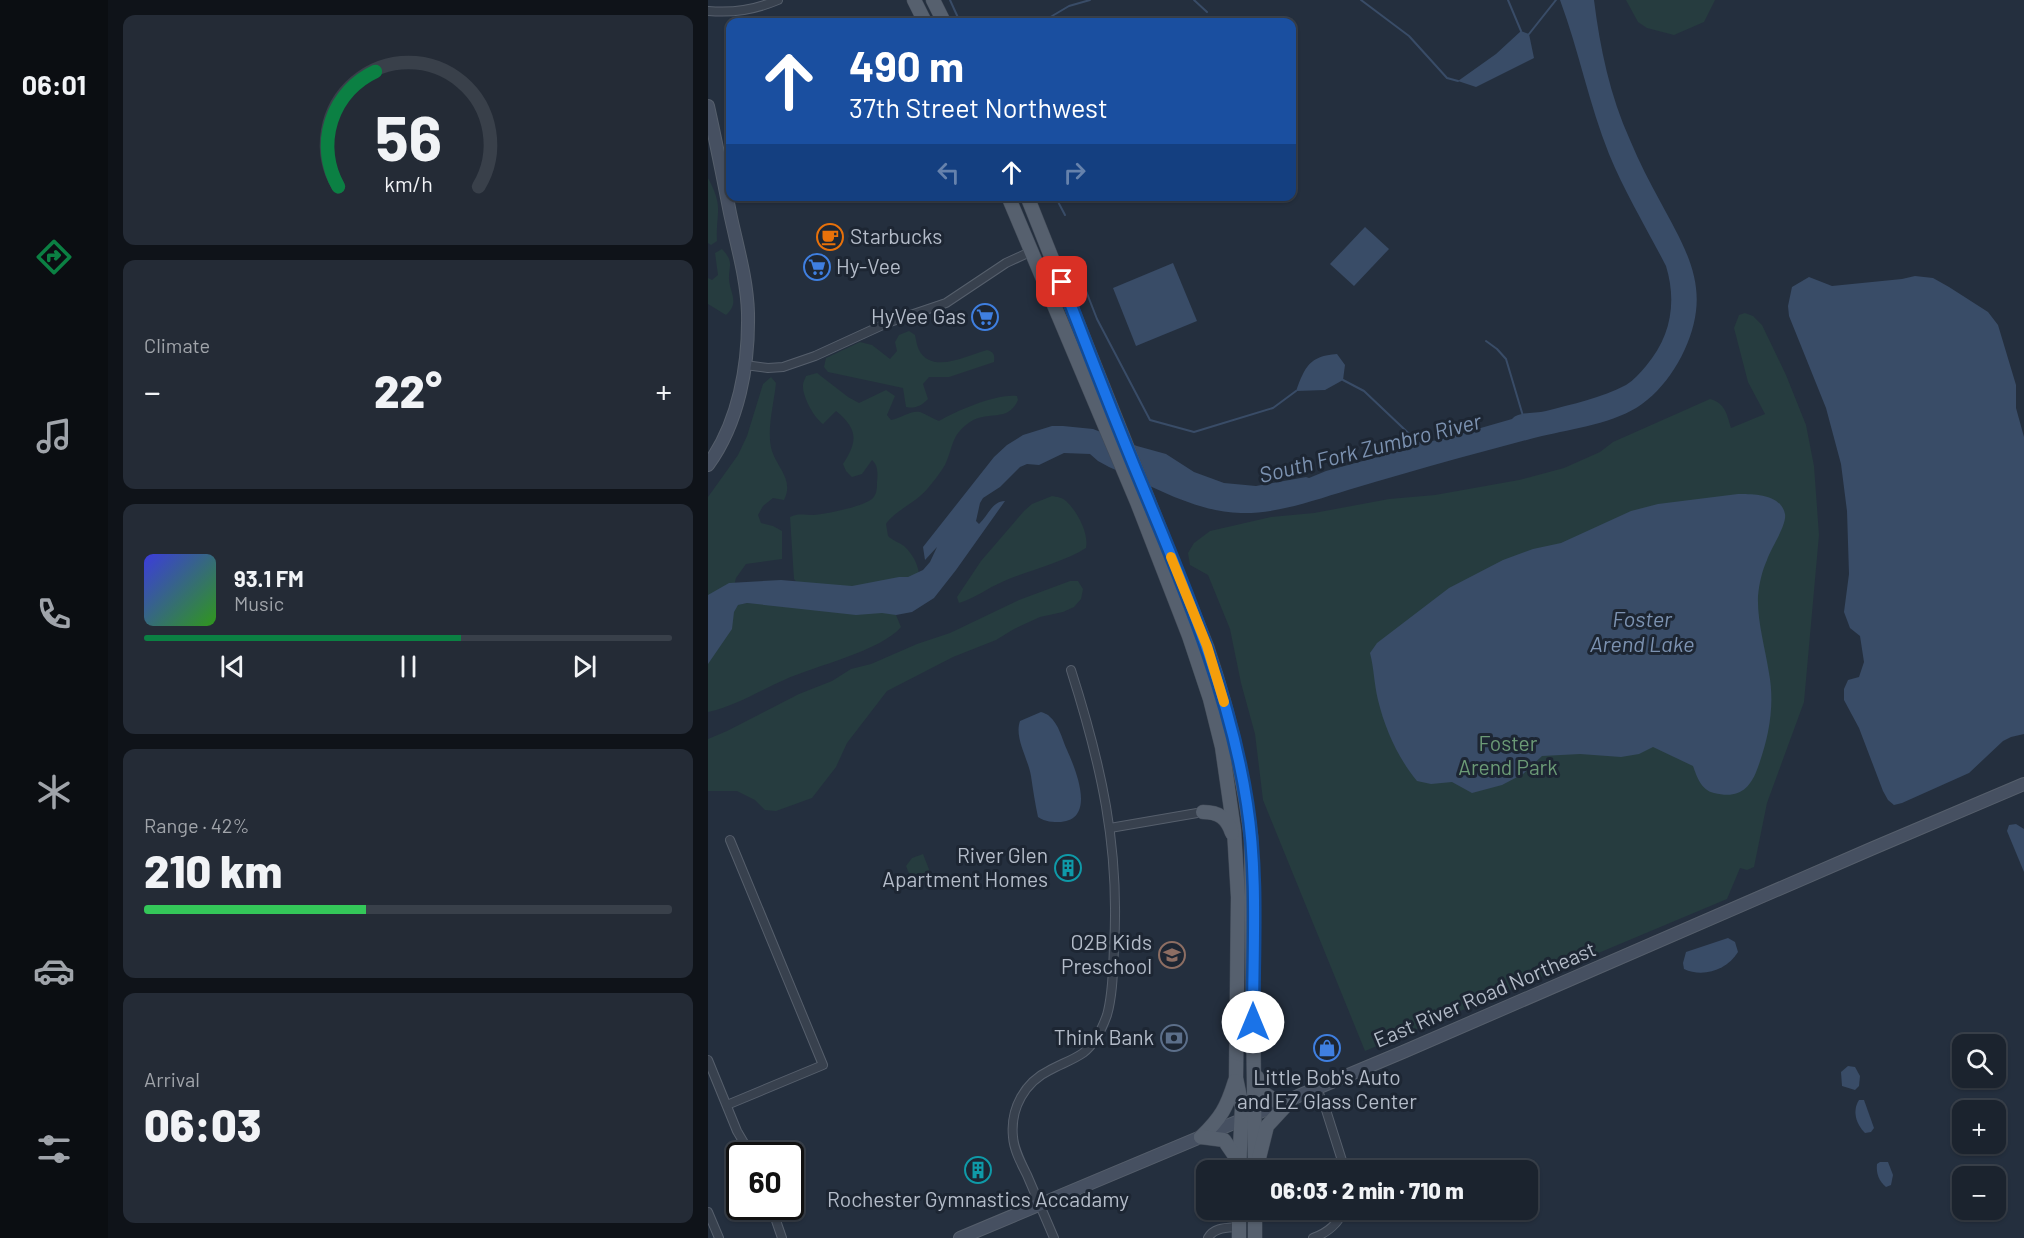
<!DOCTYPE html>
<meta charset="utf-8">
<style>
:root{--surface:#1b232e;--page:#242b36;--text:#f1f3f6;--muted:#a0a4aa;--line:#39404a;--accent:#0b8043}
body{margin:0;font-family:Barlow,sans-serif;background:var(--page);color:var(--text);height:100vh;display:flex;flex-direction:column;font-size:22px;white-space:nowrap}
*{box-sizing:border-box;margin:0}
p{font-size:20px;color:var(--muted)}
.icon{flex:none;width:33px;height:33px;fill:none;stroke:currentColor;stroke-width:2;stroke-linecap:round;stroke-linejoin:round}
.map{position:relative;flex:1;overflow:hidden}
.panel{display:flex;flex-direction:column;gap:15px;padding:15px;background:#0f1319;width:600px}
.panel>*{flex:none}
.guide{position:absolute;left:18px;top:18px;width:570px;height:183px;border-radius:12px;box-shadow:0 2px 4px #0004,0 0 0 2px var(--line);background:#1a4fa0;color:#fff;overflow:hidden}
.buttons{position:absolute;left:1244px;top:1034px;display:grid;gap:12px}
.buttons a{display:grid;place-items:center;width:54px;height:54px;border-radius:12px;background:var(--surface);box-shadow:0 2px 4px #0004,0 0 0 2px var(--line);font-size:30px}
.speed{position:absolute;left:18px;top:1142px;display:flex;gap:12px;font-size:30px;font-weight:700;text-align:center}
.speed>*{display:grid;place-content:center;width:78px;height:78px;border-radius:50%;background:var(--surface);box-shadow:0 2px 4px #0004,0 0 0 2px var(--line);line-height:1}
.speed .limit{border:3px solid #111;border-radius:9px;background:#fff;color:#111}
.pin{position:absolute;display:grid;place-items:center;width:51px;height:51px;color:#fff;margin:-26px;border-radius:12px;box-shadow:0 3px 9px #0006}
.me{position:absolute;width:66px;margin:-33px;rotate:0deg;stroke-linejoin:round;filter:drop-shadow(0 0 4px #0008)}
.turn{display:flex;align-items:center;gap:21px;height:126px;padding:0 24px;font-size:27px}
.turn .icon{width:78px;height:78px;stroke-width:2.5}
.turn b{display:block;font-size:42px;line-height:51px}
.lanes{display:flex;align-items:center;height:57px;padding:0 24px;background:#0003;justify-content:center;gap:30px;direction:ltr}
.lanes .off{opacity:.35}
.big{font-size:45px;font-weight:800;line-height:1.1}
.panel .widget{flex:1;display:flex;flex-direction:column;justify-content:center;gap:9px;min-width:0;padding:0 21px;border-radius:12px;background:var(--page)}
.panel .dial{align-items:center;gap:0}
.dial svg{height:156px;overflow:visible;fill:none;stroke:var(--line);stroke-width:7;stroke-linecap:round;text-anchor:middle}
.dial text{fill:var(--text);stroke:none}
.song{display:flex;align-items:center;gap:18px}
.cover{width:72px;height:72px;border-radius:9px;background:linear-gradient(135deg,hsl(240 70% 55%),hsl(110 70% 35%))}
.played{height:6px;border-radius:3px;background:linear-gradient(90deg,var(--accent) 60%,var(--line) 60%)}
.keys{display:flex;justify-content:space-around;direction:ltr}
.heat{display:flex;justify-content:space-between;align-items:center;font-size:33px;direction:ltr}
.charge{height:9px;border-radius:4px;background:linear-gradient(90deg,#34c759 42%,var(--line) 0)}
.trip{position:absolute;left:488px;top:1160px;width:342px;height:60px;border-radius:12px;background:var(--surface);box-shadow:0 2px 4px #0004,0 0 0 2px var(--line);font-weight:800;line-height:60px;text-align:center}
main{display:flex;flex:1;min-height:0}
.tab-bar{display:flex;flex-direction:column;width:108px;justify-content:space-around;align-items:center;background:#0b0e12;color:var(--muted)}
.tab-bar .icon{width:42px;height:42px}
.tab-bar .on{color:var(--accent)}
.tab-bar b{font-size:27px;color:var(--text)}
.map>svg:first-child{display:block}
.green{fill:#263c3f}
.water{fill:#394c67}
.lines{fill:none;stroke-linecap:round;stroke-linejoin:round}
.stream{stroke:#394c67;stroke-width:2}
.street-casing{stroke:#565f6c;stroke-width:10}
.secondary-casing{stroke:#565f6c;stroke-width:14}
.primary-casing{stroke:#414a57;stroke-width:15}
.street{stroke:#38414e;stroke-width:8}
.secondary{stroke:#465061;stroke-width:12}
.primary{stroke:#56606e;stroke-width:14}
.route-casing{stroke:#114b97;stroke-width:15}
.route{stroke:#1a73e8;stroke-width:10}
.slow{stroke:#f59e0b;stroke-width:10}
.labels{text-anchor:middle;stroke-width:6;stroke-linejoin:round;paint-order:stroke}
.poi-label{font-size:21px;fill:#b4bcc9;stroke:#1d2633;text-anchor:end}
.park-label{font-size:21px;fill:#6b9a76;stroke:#1d2633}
.street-label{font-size:21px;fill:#b4bcc9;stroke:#1d2633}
.water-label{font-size:22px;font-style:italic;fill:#7c92b1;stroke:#1d2633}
</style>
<main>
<nav class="tab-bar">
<b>06:01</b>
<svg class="icon on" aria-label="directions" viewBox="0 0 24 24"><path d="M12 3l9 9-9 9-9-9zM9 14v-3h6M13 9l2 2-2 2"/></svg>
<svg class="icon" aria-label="music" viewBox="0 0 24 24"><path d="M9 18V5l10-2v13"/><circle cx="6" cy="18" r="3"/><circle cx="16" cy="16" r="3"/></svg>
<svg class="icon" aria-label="phone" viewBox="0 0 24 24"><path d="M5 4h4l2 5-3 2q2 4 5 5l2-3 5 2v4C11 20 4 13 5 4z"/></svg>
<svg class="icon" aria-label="climate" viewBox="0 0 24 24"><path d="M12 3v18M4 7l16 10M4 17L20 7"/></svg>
<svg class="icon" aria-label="car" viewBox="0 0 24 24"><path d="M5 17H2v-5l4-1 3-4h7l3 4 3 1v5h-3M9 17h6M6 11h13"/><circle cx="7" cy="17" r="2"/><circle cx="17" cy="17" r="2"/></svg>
<svg class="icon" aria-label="filters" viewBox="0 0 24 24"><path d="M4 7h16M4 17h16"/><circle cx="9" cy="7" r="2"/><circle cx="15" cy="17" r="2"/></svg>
</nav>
<section class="panel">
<div class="widget dial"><svg viewBox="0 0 100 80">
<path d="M14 69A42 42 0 1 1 86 69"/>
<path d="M14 69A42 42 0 0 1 33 10" stroke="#0b8043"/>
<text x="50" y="56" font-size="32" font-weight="700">56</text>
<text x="50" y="72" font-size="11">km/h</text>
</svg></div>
<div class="widget"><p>Climate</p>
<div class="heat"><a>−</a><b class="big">22°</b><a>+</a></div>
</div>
<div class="widget">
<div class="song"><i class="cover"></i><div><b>93.1 FM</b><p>Music</p></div></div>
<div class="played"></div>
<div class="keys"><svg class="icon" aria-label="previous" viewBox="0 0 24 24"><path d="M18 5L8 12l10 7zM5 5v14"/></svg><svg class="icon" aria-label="pause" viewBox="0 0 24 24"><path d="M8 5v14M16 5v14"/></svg><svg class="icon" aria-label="next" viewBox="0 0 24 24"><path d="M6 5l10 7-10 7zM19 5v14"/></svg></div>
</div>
<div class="widget"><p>Range · 42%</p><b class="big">210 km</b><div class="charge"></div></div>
<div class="widget"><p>Arrival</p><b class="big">06:03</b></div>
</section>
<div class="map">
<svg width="1316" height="1238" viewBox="0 0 1316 1238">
<rect width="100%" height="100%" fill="#242f3e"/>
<g class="green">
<polygon points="918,0 1007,0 996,22 966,35 939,28 930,22"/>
<path d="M 0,178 C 16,208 8,210 9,241 L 3,245 L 0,243 Z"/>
<path d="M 14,249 C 26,262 21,264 21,279 C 22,294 32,302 18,315 L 0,304 L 0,278 L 4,280 L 10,275 L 7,253 Z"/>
<path d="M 1037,313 L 1045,316 L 1054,325 L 1078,375 L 1098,425 L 1106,466 L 1111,535 L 1096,702 L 1059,803 L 1046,867 L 1039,870 L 1032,868 L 1019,899 L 657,1051 L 555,800 L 547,734 L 533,683 L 522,629 L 500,575 L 482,565 L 480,553 L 486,543 L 502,531 L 563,517 L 606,513 L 681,499 L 727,495 L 811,480 L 856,468 L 892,452 L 905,442 L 1002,399 C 1017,403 1019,414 1023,428 L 1057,414 L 1040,382 L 1026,328 L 1031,315 Z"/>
<path d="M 201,331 L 207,335 C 208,340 209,346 211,350 C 224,375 260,355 279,350 C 286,352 287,355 286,362 L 241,377 L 221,377 L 215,384 L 220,399 C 213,406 207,409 198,407 L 195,388 L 120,372 L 116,367 L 118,358 L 152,342 L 164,345 L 182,359 L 189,351 L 187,342 L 191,335 Z"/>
<path d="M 109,373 L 140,397 L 151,403 L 178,390 L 187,396 L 179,415 L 183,420 C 193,418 203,410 212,412 C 218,414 225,419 231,421 C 248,411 289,393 309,396 L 310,400 C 300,423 280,410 262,422 C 242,436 246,446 237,465 C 232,473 226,481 220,488 C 208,503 186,511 178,524 L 180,536 C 185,541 191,542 196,546 C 208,557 212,570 212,585 L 93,587 L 86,579 L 82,517 C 90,513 96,515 105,515 C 118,514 154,507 164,499 C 169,495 169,487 169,482 C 170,474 170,465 164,460 L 154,474 L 144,477 L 138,471 L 135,464 C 150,441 150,429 128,411 L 115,424 C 106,418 94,396 95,385 C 95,382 97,379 98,376 Z"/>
<path d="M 63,377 L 68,383 C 66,404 58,431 64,451 C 70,469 86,480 76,500 L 65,498 L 55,506 L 50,515 L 53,523 L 65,526 L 74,531 L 74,559 L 38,564 L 28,578 L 26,586 L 0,604 L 0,497 L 30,455 L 39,436 L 55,384 Z"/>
<path d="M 344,496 C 349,497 354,497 358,501 C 369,511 381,533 378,548 C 354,563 321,570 294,582 C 280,588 267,598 251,603 L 249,597 L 273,561 L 316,511 L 324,504 Z"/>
<polygon points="362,581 370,581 375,589 373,599 366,607 355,612 332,617 306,629 288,640 245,657 179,691 139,743 128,767 104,798 68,811 57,810 47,800 29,791 0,791 0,739 19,731 91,694 124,681 143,669 163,664 209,644 242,633 311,600"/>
<path d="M 39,603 L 175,610 L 188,615 L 193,627 C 173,651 106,666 76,680 C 51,691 27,706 0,712 L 0,657 L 22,610 L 29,605 Z"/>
<polygon points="215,854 224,877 212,884 204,881 198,866 204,858"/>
</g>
<g class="water">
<path d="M 852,0 L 886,0 C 892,48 902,96 922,140 C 931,162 942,183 953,203 C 971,237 993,271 988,311 C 984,345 962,384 934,404 C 908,423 864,429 834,436 C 806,443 779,451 751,458 C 714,468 677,479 640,490 C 607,500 569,514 533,513 C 487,512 442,485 401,467 L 390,461 L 382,454 L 356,453 L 331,465 L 319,464 L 312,467 L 292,487 L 275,498 L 272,503 L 268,521 L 271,524 C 280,516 284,501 297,501 L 248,570 L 226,598 L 204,612 L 188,615 L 174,613 L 148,615 L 39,603 L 30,605 L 26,612 L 24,629 L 0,664 L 0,595 L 21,583 L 73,580 L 144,586 L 191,577 L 200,577 L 215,570 L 222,562 L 229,547 L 217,560 L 215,547 L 286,457 L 299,445 L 315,435 L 344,426 L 355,426 L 385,429 L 429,446 L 458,454 L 486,472 L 516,483 L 548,486 L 598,477 L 601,478 L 618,471 L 688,452 L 715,442 L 731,440 L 804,419 C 811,411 827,414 838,411 C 864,404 894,398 918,385 C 926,380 932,373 938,366 C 963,337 969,302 958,266 C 939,229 917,193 901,154 C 881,104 871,51 852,0 Z"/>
<polygon points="813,31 821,34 826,58 768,87 750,81 788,54"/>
<polygon points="657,227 681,249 646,286 622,264"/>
<polygon points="465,263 489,321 428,346 405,288"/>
<polygon points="1207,276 1225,278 1241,287 1280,312 1290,325 1308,385 1308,408 1316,437 1316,734 1303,737 1295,741 1261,773 1194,803 1186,805 1180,800 1175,791 1151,728 1136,700 1136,689 1140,680 1151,677 1156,662 1152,636 1142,628 1136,612 1141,574 1139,511 1133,464 1118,408 1081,316 1080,306 1084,287 1101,277 1124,286 1194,279"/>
<path d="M 629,354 L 637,365 L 635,380 L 617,390 L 588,391 C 597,367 601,356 629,354 Z"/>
<path d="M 1030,494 C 1045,494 1073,494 1077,514 C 1079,525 1063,548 1059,560 C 1054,571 1051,584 1050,596 C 1049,621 1057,647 1061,673 C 1067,705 1061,737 1050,767 C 1042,790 1030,799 1006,793 C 993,790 989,777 985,766 L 945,747 L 931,754 L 913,757 L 872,754 L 834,756 L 815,774 L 794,785 L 764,793 L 744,782 L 723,784 L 709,781 C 690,758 677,729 670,700 C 666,684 666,668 662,653 L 669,643 L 741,588 L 795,560 L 825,549 L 853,543 L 923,511 L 950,504 Z"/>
<path d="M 333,712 C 334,712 341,715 341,716 C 351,724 354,739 359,750 C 367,768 389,819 353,822 C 344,822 338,822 330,817 C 327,803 325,790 323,776 C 320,758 306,738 312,721 Z"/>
<polygon points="1308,824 1316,829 1316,872 1299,831 1301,825"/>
<path d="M 1020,938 L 1027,942 L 1030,952 C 1019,970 995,978 976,969 L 975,963 L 978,952 Z"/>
<polygon points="1140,1066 1147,1067 1152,1076 1151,1086 1147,1090 1134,1086 1133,1072"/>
<path d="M 1151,1100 L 1156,1100 L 1166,1128 L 1163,1132 L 1157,1133 C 1148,1124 1144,1111 1151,1100 Z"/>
<path d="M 1172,1162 L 1180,1162 L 1185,1175 L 1183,1185 L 1178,1187 C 1171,1181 1168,1174 1169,1164 Z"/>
</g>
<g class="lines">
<g class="stream">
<polyline points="242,0 252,22"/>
<polyline points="486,0 499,12"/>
<polyline points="653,0 701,36 739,78 750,81"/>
<polyline points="800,0 813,31"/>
<polyline points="334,22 361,6 382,0"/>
<polyline points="821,34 848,0"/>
<polyline points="347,196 357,215"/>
<polyline points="371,273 389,319 442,420 486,432 565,408 588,391"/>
<polyline points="778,341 789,349 798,359 815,416"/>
<polyline points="635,380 656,391 713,445"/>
</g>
<defs>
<g id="street">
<path d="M 0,11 C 26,13 46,10 70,0"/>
<polyline points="37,365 60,368 75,367 107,356 179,323 238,303 298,263 324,251"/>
<polyline points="402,828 495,812"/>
<polyline points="0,1060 29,1131 43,1155"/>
<polyline points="609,1089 618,1110 637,1170"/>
<polyline points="19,1105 115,1065 22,840"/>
<polyline points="63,1206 74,1238"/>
<polyline points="0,1212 11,1238"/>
<path d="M 346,1238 C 337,1217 328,1196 319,1175 C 313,1163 306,1150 305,1137 C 302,1108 317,1082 342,1070 C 353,1064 365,1060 375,1053 C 387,1044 394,1029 399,1015 C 405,994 405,969 406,947 C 412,847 393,764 363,670"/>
<path d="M 500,1238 C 506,1227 519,1228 531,1227"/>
<path d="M 605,1238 C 619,1233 631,1223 636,1209"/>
</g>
<g id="secondary">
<path d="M 0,106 C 8,142 15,177 22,213 C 29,246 39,279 40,313 C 41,365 31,422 0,465"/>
<polyline points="252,1238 695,1052 1163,849 1316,784"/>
</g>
<g id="primary">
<polyline points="206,0 217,22"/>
<polyline points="225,0 236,22"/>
<polyline points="300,196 429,502 481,636 502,699 514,747 526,830 530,897 528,1078 534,1107 531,1170"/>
<path d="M 319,196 L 499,647 C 520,709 535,772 543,837 L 547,1170"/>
<path d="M 495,812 C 511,812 519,818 524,833"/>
<polyline points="549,1077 553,1091 572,1104"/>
<path d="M 493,1137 C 513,1118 519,1107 527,1081"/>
<polyline points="493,1137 516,1140 531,1162"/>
<polyline points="551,1158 559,1126 584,1099"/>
<polyline points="531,1209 531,1238"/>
<polyline points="547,1238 547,1209"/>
</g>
</defs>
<use href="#street" class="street-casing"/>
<use href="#secondary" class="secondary-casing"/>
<use href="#primary" class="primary-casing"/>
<use href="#street" class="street"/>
<use href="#secondary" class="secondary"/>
<use href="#primary" class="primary"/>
</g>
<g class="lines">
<defs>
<path id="route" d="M 354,282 C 380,350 406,418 434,485 C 477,589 522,692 539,804 C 550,875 545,949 545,1022"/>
</defs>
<use href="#route" class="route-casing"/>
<use href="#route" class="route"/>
<polyline class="slow" points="463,557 499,646 516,702"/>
</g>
<defs>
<symbol id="cafe-ring" viewBox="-11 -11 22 22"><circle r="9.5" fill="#1d2633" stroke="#e8710a" stroke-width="1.5"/><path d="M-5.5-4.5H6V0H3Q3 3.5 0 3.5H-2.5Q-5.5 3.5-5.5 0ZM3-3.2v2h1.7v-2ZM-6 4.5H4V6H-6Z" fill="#e8710a"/></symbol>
<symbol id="supermarket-ring" viewBox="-11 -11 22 22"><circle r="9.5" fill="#1d2633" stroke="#3f7fe0" stroke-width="1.5"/><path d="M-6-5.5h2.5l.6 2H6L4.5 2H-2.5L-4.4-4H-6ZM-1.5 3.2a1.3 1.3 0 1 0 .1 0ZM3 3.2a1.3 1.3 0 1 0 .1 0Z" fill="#3f7fe0"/></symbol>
<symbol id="building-ring" viewBox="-11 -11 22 22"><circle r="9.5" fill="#1d2633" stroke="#0f9aa8" stroke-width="1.5"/><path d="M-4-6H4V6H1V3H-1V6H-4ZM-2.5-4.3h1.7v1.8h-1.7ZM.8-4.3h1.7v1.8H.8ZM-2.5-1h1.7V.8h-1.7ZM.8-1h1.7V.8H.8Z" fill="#0f9aa8"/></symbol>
<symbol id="school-ring" viewBox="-11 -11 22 22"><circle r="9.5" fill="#1d2633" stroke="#8d6e63" stroke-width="1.5"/><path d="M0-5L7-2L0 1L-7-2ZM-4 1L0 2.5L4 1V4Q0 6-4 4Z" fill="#8d6e63"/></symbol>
<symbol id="bank-ring" viewBox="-11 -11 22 22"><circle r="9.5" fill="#1d2633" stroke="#5c6f8a" stroke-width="1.5"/><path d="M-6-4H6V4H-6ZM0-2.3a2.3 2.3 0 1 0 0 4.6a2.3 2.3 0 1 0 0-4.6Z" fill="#5c6f8a"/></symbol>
<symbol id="shop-ring" viewBox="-11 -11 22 22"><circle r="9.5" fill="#1d2633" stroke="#3f7fe0" stroke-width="1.5"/><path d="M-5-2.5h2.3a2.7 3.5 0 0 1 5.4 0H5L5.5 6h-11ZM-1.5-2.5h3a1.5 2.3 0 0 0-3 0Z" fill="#3f7fe0"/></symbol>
</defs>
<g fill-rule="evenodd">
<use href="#cafe-ring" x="107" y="222" width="30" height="30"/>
<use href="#supermarket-ring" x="94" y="252" width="30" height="30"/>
<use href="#supermarket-ring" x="262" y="302" width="30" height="30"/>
<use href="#building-ring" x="345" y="853" width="30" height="30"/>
<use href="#school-ring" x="449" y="940" width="30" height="30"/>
<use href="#bank-ring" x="451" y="1023" width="30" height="30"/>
<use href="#shop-ring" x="604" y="1033" width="30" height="30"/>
<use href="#building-ring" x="255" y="1155" width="30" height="30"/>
</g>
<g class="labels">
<g class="poi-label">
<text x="142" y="244" text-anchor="start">Starbucks</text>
<text x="128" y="274" text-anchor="start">Hy-Vee</text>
<text x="258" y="324">HyVee Gas</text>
<text x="340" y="863">River Glen<tspan x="340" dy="24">Apartment Homes</tspan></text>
<text x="444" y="950">O2B Kids<tspan x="444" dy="24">Preschool</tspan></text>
<text x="446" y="1045">Think Bank</text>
<text x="619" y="1085" text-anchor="middle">Little Bob's Auto<tspan x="619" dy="24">and EZ Glass Center</tspan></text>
<text x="270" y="1207" text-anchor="middle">Rochester Gymnastics Accadamy</text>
</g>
<g class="park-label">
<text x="800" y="751">Foster<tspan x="800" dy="24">Arend Park</tspan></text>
</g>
<g class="street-label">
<text transform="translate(777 995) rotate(-23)" y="7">East River Road Northeast</text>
</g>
<g class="water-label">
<text transform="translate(662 448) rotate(-14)" y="8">South Fork Zumbro River</text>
<text x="934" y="627">Foster<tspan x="934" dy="25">Arend Lake</tspan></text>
</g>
</g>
</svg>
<div class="buttons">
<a><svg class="icon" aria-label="search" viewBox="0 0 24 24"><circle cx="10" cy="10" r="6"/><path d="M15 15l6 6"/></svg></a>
<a>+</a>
<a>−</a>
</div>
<div class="speed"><div class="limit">60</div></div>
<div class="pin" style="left:354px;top:282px;background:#d93025"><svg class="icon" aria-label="arrive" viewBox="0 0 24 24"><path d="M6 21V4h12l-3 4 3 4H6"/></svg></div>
<svg class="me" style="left:545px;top:1022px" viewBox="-20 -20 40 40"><circle r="19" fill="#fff"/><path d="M0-13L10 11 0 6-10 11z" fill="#1a73e8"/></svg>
<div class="trip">06:03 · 2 min · 710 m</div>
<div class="guide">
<div class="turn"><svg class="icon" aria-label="ahead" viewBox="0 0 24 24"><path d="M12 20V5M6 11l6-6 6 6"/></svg><div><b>490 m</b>37th Street Northwest</div></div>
<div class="lanes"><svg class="icon off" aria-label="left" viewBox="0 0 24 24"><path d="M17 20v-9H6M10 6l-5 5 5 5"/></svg><svg class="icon" aria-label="ahead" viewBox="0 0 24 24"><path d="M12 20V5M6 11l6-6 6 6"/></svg><svg class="icon off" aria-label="right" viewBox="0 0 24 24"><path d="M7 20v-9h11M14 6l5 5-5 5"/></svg></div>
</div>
</div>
</main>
